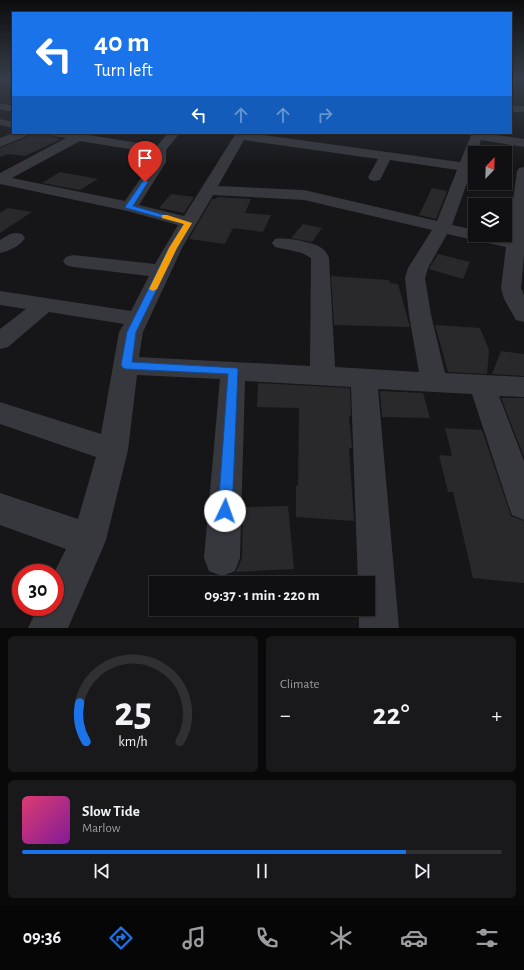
<!DOCTYPE html>
<meta charset="utf-8">
<style>
:root{--surface:#101012;--page:#19191b;--text:#f1f3f6;--muted:#9c9d9f;--line:#303032;--accent:#1a73e8}
body{margin:0;font-family:"Alegreya Sans",sans-serif;background:var(--page);color:var(--text);height:100vh;display:flex;flex-direction:column;font-size:15px;white-space:nowrap}
*{box-sizing:border-box;margin:0}
p{font-size:13px;color:var(--muted)}
.icon{flex:none;width:22px;height:22px;fill:none;stroke:currentColor;stroke-width:2;stroke-linecap:round;stroke-linejoin:round}
.map{position:relative;height:628px;overflow:hidden}
.panel{display:flex;flex-direction:column;gap:8px;padding:8px;background:#09090a;flex:1}
.panel>*{flex:none}
.top-card{position:absolute;left:12px;top:12px;width:500px;height:122px;border-radius:0px;box-shadow:0 1px 3px #0004,0 0 0 1px var(--line);background:#1a73e8;color:#fff;overflow:hidden}
.needle{width:26px;rotate:23deg}
.buttons{position:absolute;left:468px;top:146px;display:grid;gap:8px}
.buttons a{display:grid;place-items:center;width:44px;height:44px;border-radius:0px;background:var(--surface);box-shadow:0 1px 3px #0004,0 0 0 1px var(--line);font-size:20px}
.speed{position:absolute;left:12px;top:564px;display:flex;gap:8px;font-size:20px;font-weight:700;text-align:center}
.speed>*{display:grid;place-content:center;width:52px;height:52px;border-radius:50%;background:var(--surface);box-shadow:0 1px 3px #0004,0 0 0 1px var(--line);line-height:1}
.speed .limit{border:6px solid #d22;background:#fff;color:#111}
.pin{position:absolute;display:grid;place-items:center;width:34px;height:34px;color:#fff;margin:-41px -17px;border-radius:50% 50% 50% 0;rotate:-45deg;box-shadow:0 0 4px #0007}
.pin .icon{rotate:45deg}
.me{position:absolute;width:44px;margin:-22px;rotate:3deg;stroke-linejoin:round;filter:drop-shadow(0 0 3px #0008)}
.turn{display:flex;align-items:center;gap:14px;height:84px;padding:0 16px;font-size:18px}
.turn .icon{width:52px;height:52px;stroke-width:2.5}
.turn b{display:block;font-size:28px;line-height:34px}
.lanes{display:flex;align-items:center;height:38px;padding:0 16px;background:#0003;justify-content:center;gap:20px;direction:ltr}
.lanes .off{opacity:.35}
.big{font-size:30px;font-weight:700;line-height:1.1}
.panel .widget{flex:1;display:flex;flex-direction:column;justify-content:center;gap:6px;min-width:0;padding:0 14px;border-radius:6px;background:var(--page)}
.panel .dial{align-items:center;gap:0}
.dial svg{height:104px;overflow:visible;fill:none;stroke:var(--line);stroke-width:7;stroke-linecap:round;text-anchor:middle}
.dial text{fill:var(--text);stroke:none}
.song{display:flex;align-items:center;gap:12px}
.cover{width:48px;height:48px;border-radius:6px;background:linear-gradient(135deg,hsl(340 70% 55%),hsl(290 70% 35%))}
.played{height:4px;border-radius:2px;background:linear-gradient(90deg,var(--accent) 80%,var(--line) 80%)}
.keys{display:flex;justify-content:space-around;direction:ltr}
.heat{display:flex;justify-content:space-between;align-items:center;font-size:22px;direction:ltr}
.panel .tiles{flex:1;display:grid;gap:8px;grid-template-columns:1fr 1fr}
.widget:last-child{grid-column:span 2}
.trip{position:absolute;left:149px;top:576px;width:226px;height:40px;border-radius:0px;background:var(--surface);box-shadow:0 1px 3px #0004,0 0 0 1px var(--line);font-weight:700;line-height:40px;text-align:center}
.tab-bar{display:flex;height:64px;justify-content:space-around;align-items:center;background:#060607;color:var(--muted)}
.tab-bar .icon{width:28px;height:28px}
.tab-bar .on{color:var(--accent)}
.tab-bar b{font-size:18px;color:var(--text)}
.map>svg:first-child{display:block}
.building{fill:#29292c}
.lines{fill:none;stroke-linecap:round;stroke-linejoin:round}
.minor{fill:#37383d;fill-rule:evenodd}
.route{fill:#1a73e8;stroke:#114b97}
.slow{fill:#f59e0b}
</style>
<div class="map">
<svg width="524" height="628" viewBox="0 0 524 628">
<rect width="100%" height="100%" fill="#161618"/>
<g class="building">
<polygon points="30,133 50,133 53,137 61,139 25,156 8,154 0,157 0,148 28,137"/>
<polygon points="60,172 98,179 80,190 42,183"/>
<polygon points="432,188 447,191 436,219 419,215"/>
<polygon points="171,194 194,197 184,213 159,208"/>
<polygon points="217,197 251,199 245,213 271,215 263,232 233,228 225,244 189,239 212,199 216,199"/>
<polygon points="8,208 32,212 0,233 0,213"/>
<polygon points="303,224 322,228 312,242 291,238"/>
<polygon points="438,254 470,262 463,279 429,269"/>
<polygon points="331,276 389,280 390,283 398,284 410,327 334,325"/>
<polygon points="435,325 480,328 489,350 487,374 448,372"/>
<polygon points="501,351 524,354 524,376 492,374"/>
<polygon points="258,383 350,388 351,416 349,416 352,448 349,448 354,521 296,517 296,486 298,486 299,408 257,407"/>
<polygon points="380,391 423,393 430,418 382,417"/>
<polygon points="501,398 524,398 524,457"/>
<polygon points="445,428 482,430 511,516 524,521 524,583 473,578 453,492 448,492 439,455 452,456"/>
<polygon points="288,506 294,569 236,572 242,558 243,507"/>
</g>
<g class="lines">
<g class="minor">
<polygon points="0,78 13,78 13,82 0,86"/>
<polygon points="0,103 13,106 13,112 0,109"/>
<rect x="511" y="106" width="13" height="6"/>
<polygon points="0,119 13,122 13,128 0,125"/>
<polygon points="13,133 29,133 27,136 0,147 0,138"/>
<path d="M 51,133 L 76,133 L 157,146 L 168,133 L 180,133 L 166,150 L 166,162 L 139,205 L 184,216 L 236,133 L 248,133 L 460,162 L 472,133 L 484,133 L 524,139 L 524,147 L 481,140 L 477,153 L 475,153 L 473,164 L 475,164 L 475,172 L 471,172 L 452,225 L 475,230 L 475,235 L 500,235 L 508,237 L 517,171 L 519,168 L 524,167 L 524,255 L 521,288 L 524,295 L 524,322 L 516,320 L 504,299 L 501,288 L 506,247 L 447,234 L 428,268 L 425,278 L 431,315 L 445,373 L 524,377 L 524,397 L 499,396 L 524,461 L 524,520 L 512,515 L 508,504 L 472,394 L 378,389 L 399,628 L 359,628 L 359,609 L 368,609 L 368,583 L 358,583 L 351,387 L 245,381 L 240,558 L 235,571 L 222,576 L 209,571 L 204,558 L 220,379 L 137,375 L 128,450 L 106,540 L 101,552 L 68,628 L 28,628 L 38,607 L 55,607 L 54,573 L 66,549 L 0,525 L 0,493 L 78,519 L 96,457 L 0,424 L 0,402 L 101,434 L 119,332 L 124,324 L 49,312 L 8,347 L 0,349 L 0,329 L 26,309 L 0,305 L 0,291 L 131,311 L 149,276 L 73,267 L 66,265 L 63,261 L 66,257 L 73,255 L 155,264 L 178,225 L 127,211 L 0,184 L 0,173 L 66,138 L 53,136 ZM 244,140 L 378,159 L 368,177 L 370,180 L 375,181 L 380,180 L 390,160 L 457,170 L 437,221 L 304,190 L 218,186 ZM 80,141 L 153,153 L 152,162 L 125,201 L 12,178 ZM 213,195 L 304,200 L 432,230 L 408,268 L 405,278 L 409,315 L 419,372 L 335,367 L 329,258 C 328,255 326,252 324,250 C 316,242 285,237 275,239 L 272,243 L 275,247 L 302,253 L 311,258 L 310,366 L 139,357 L 143,332 L 182,248 Z"/>
<path d="M 16,233 L 22,234 L 25,238 C 20,246 9,251 0,253 L 0,240 L 10,234 Z"/>
</g>
</g>
<linearGradient id="sky" x2="0" y2="1"><stop stop-color="#0c0c0d"/><stop offset="0.47" stop-color="#363c48"/><stop offset="1" stop-color="#363c48" stop-opacity="0"/></linearGradient>
<rect width="524" height="166" fill="url(#sky)"/>
<polygon class="route" points="145,180 148,182 133,206 192,223 177,248 136,332 132,362 237,368 238,370 232,511 230,516 225,518 220,516 218,511 228,374 126,369 123,368 121,365 127,332 169,248 184,224 126,208 125,207 143,181"/>
<polygon class="slow" points="162,215 167,215 192,223 177,248 157,289 153,291 149,289 169,248 184,224 162,218"/>
</svg>
<div class="buttons">
<a><svg class="needle" viewBox="-14 -14 28 28"><path d="M0-13l5 13h-10z" fill="#e53935"/><path d="M0 13l5-13h-10z" fill="#9c9d9f"/></svg></a>
<a><svg class="icon" aria-label="layers" viewBox="0 0 24 24"><path d="M12 4l9 5-9 5-9-5zM3 14l9 5 9-5"/></svg></a>
</div>
<div class="speed"><div class="limit">30</div></div>
<div class="pin" style="left:145px;top:182px;background:#d93025"><svg class="icon" aria-label="arrive" viewBox="0 0 24 24"><path d="M6 21V4h12l-3 4 3 4H6"/></svg></div>
<svg class="me" style="left:225px;top:511px" viewBox="-20 -20 40 40"><circle r="19" fill="#fff"/><path d="M0-13L10 11 0 6-10 11z" fill="#1a73e8"/></svg>
<div class="trip">09:37 · 1 min · 220 m</div>
<div class="top-card">
<div class="turn"><svg class="icon" aria-label="left" viewBox="0 0 24 24"><path d="M17 20v-9H6M10 6l-5 5 5 5"/></svg><div><b>40 m</b>Turn left</div></div>
<div class="lanes"><svg class="icon" aria-label="left" viewBox="0 0 24 24"><path d="M17 20v-9H6M10 6l-5 5 5 5"/></svg><svg class="icon off" aria-label="ahead" viewBox="0 0 24 24"><path d="M12 20V5M6 11l6-6 6 6"/></svg><svg class="icon off" aria-label="ahead" viewBox="0 0 24 24"><path d="M12 20V5M6 11l6-6 6 6"/></svg><svg class="icon off" aria-label="right" viewBox="0 0 24 24"><path d="M7 20v-9h11M14 6l5 5-5 5"/></svg></div>
</div>
</div>
<section class="panel">
<div class="tiles">
<div class="widget dial"><svg viewBox="0 0 100 80">
<path d="M14 69A42 42 0 1 1 86 69"/>
<path d="M14 69A42 42 0 0 1 9 39" stroke="#1a73e8"/>
<text x="50" y="56" font-size="32" font-weight="700">25</text>
<text x="50" y="72" font-size="11">km/h</text>
</svg></div>
<div class="widget"><p>Climate</p>
<div class="heat"><a>−</a><b class="big">22°</b><a>+</a></div>
</div>
<div class="widget">
<div class="song"><i class="cover"></i><div><b>Slow Tide</b><p>Marlow</p></div></div>
<div class="played"></div>
<div class="keys"><svg class="icon" aria-label="previous" viewBox="0 0 24 24"><path d="M18 5L8 12l10 7zM5 5v14"/></svg><svg class="icon" aria-label="pause" viewBox="0 0 24 24"><path d="M8 5v14M16 5v14"/></svg><svg class="icon" aria-label="next" viewBox="0 0 24 24"><path d="M6 5l10 7-10 7zM19 5v14"/></svg></div>
</div>
</div>
</section>
<nav class="tab-bar">
<b>09:36</b>
<svg class="icon on" aria-label="directions" viewBox="0 0 24 24"><path d="M12 3l9 9-9 9-9-9zM9 14v-3h6M13 9l2 2-2 2"/></svg>
<svg class="icon" aria-label="music" viewBox="0 0 24 24"><path d="M9 18V5l10-2v13"/><circle cx="6" cy="18" r="3"/><circle cx="16" cy="16" r="3"/></svg>
<svg class="icon" aria-label="phone" viewBox="0 0 24 24"><path d="M5 4h4l2 5-3 2q2 4 5 5l2-3 5 2v4C11 20 4 13 5 4z"/></svg>
<svg class="icon" aria-label="climate" viewBox="0 0 24 24"><path d="M12 3v18M4 7l16 10M4 17L20 7"/></svg>
<svg class="icon" aria-label="car" viewBox="0 0 24 24"><path d="M5 17H2v-5l4-1 3-4h7l3 4 3 1v5h-3M9 17h6M6 11h13"/><circle cx="7" cy="17" r="2"/><circle cx="17" cy="17" r="2"/></svg>
<svg class="icon" aria-label="filters" viewBox="0 0 24 24"><path d="M4 7h16M4 17h16"/><circle cx="9" cy="7" r="2"/><circle cx="15" cy="17" r="2"/></svg>
</nav>
